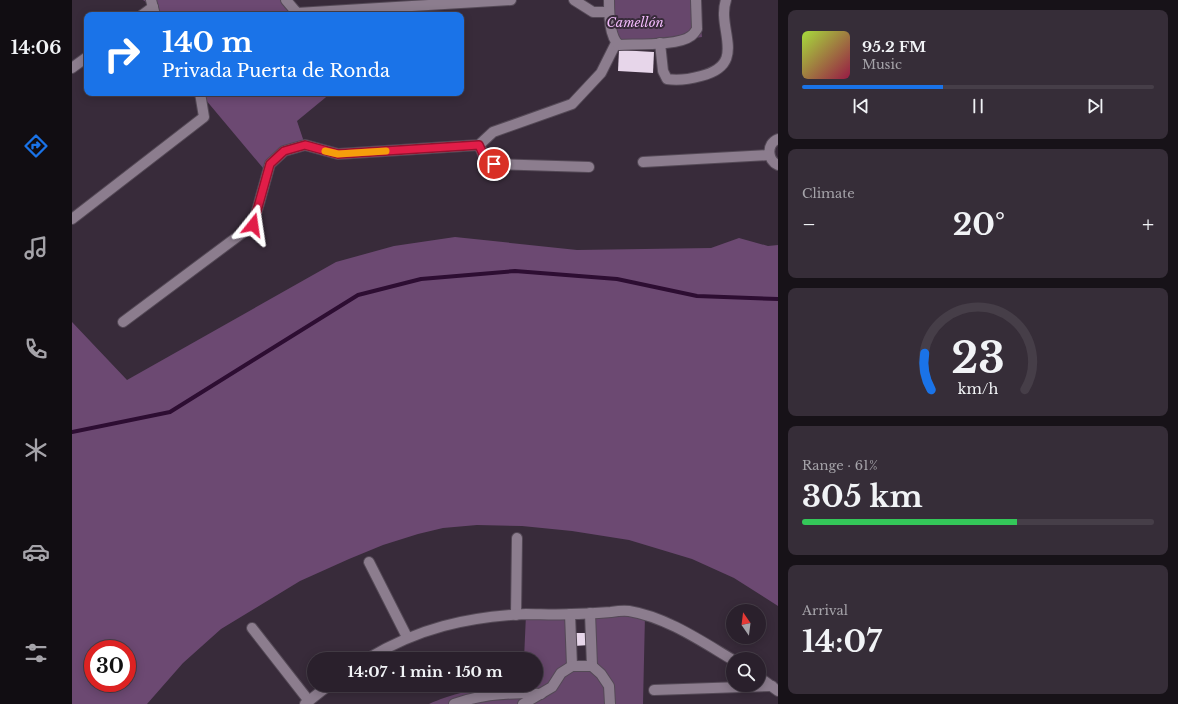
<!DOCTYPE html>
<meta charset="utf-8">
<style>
:root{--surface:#2a202c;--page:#362d38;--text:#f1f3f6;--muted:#a5a3a9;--line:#463e48;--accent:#1a73e8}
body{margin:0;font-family:"Libre Baskerville",serif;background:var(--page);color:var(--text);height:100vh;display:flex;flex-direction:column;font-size:15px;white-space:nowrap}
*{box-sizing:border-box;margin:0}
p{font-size:13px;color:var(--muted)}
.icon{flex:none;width:22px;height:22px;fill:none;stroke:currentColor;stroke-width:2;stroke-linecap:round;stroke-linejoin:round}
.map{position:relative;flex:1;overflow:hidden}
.sheet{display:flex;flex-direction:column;gap:10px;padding:10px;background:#171218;width:400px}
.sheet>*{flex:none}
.top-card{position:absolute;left:12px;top:12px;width:380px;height:84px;border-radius:8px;box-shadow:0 2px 10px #0003,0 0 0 1px var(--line);background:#1a73e8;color:#fff;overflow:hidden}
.needle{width:26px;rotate:346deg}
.fabs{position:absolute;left:654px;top:604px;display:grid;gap:8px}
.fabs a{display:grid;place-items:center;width:40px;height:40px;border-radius:50%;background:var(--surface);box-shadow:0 2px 10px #0003,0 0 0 1px var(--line);font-size:20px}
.speed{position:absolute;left:12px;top:640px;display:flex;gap:8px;font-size:20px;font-weight:700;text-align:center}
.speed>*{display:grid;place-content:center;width:52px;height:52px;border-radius:50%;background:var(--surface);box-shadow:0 2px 10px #0003,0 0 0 1px var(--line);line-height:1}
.speed .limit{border:6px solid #d22;background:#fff;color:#111}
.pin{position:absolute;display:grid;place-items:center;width:34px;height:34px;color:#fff;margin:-17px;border:2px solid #fff;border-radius:50%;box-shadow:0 1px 4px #0007}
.me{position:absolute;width:44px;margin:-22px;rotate:15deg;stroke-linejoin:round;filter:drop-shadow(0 0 3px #0008)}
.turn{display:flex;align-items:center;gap:14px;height:84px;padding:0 12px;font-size:18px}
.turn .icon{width:52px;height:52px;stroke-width:2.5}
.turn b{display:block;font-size:28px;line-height:34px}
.big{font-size:30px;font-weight:800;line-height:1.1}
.sheet .card{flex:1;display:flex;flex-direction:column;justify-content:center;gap:6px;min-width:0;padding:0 14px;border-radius:8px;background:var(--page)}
.sheet .dial{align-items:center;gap:0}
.dial svg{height:104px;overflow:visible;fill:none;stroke:var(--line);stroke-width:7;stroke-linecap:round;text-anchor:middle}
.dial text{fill:var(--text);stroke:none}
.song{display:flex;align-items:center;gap:12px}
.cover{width:48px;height:48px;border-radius:6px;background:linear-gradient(135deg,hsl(80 70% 55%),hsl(340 70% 35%))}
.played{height:4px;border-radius:2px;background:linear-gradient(90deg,var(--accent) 40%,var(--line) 40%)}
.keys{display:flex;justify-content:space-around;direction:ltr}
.heat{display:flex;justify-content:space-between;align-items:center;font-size:22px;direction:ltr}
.charge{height:6px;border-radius:3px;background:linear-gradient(90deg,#34c759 61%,var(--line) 0)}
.trip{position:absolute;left:235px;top:652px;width:236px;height:40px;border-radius:20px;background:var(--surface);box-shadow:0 2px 10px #0003,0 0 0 1px var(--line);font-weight:800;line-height:40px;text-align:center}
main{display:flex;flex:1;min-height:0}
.tab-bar{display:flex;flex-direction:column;width:72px;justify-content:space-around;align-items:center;background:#110d12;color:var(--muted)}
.tab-bar .icon{width:28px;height:28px}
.tab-bar .current{color:var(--accent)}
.tab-bar b{font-size:18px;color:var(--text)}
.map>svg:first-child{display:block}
.green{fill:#67476c}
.forest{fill:#6c4972;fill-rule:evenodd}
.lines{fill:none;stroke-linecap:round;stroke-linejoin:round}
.stream{stroke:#2d0d32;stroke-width:4}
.building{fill:#e7d6ea}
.street-casing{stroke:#544956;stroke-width:12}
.secondary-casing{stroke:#544956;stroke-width:12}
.street{stroke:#8c7d8e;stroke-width:10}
.secondary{stroke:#8c7d8e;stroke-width:10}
.route-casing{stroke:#92132f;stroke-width:10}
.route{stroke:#e11d48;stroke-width:7}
.slow{stroke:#f59e0b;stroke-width:7}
.labels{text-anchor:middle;stroke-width:4;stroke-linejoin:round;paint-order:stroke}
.park-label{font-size:13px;font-style:italic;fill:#f3bbfc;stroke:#382b3a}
</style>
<main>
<nav class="tab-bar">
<b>14:06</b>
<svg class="icon current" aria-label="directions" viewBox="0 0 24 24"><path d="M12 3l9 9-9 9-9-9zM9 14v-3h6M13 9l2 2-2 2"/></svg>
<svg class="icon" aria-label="music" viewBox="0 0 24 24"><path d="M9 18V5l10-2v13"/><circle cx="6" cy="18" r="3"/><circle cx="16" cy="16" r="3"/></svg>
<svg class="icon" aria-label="phone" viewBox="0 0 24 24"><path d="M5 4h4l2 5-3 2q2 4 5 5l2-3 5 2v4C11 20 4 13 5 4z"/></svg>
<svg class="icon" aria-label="climate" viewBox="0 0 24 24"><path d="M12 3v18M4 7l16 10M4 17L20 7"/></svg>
<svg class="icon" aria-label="car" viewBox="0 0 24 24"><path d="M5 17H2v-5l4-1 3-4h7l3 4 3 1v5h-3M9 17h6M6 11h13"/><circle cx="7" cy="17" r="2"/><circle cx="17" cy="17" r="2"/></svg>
<svg class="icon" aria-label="filters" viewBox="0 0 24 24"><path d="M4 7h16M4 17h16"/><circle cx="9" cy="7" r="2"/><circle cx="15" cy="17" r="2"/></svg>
</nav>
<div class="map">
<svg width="706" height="704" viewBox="0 0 706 704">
<rect width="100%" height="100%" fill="#382b3a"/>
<g class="green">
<polygon points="538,0 626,0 630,37 588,43 542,45"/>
<path d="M 518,613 L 573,615 L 571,704 L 357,704 C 376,695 409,687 430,685 C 441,684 453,685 464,685 L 464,659 L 452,659 L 454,614 L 498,614 L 500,666 L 520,666 Z"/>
</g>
<g class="forest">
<polygon points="71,0 214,0 225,13 254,15 83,15 81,7"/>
<polygon points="128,93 259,93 225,121 233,145 212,151 196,174"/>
<path d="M 383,237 L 505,250 L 639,248 L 667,238 L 696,246 L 706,245 L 706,606 L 662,578 L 620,559 L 557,540 L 500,531 L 450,526 L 405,525 L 371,528 L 346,534 L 311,545 L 277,559 L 228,581 L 149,629 L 111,663 L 75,704 L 0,704 L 0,322 L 55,380 L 264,262 L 322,246 ZM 21,649 L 55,649 L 55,683 L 21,683 Z"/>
</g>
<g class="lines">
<polyline class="stream" points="0,432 98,412 286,295 349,279 443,271 545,279 625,296 706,299"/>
</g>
<g class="building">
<polygon points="547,50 582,52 581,73 546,71"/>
<polygon points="502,633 517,633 518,645 502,646"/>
</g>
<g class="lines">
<defs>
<g id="street">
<polyline points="79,0 83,15"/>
<polyline points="214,0 225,13 439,0"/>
<polyline points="502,0 521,12 537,12"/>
<polyline points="70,15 81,7"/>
<path d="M 588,43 L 591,71 L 595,79 C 607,81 618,79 629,76 C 677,64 644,29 654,0"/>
<polyline points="0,68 15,57"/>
<path d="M 706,139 C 694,144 695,160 706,165"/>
<polyline points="407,145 412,156 422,164 517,167"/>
<polyline points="571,162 697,155"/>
<polyline points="0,219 132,117 128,93"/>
<polyline points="51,322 181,225 198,164 212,151 233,145 266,154 407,145 421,132 500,104 529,73 544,43"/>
<polyline points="297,562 335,637"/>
<polyline points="518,613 520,666"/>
<polyline points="498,614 500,666"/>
<polyline points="444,615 445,538"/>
<polyline points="180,628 237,701"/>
<path d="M 295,659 C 346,628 395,617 454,614 C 469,614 484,615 499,614 C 513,614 526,613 539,612 C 545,611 551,610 557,611 C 594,617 629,641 661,660"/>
<polyline points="687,677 706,691"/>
<polyline points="582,690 700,686"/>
<polyline points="233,704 257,685"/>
</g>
<g id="secondary">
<path d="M 537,0 C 537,13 537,37 547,45 C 563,44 607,46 619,36 C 621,35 623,32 625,29 L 624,0"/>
<path d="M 382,704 C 410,694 440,692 469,694"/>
<polyline points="451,704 480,687 489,673 500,666 520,666 529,674 537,686 538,704"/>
</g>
</defs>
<use href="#street" class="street-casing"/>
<use href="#secondary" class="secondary-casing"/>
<use href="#street" class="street"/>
<use href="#secondary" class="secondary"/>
</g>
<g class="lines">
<defs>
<polyline id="route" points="181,225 198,164 212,151 233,145 266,154 407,145 412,156 422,164"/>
</defs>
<use href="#route" class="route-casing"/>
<use href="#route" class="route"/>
<polyline class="slow" points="253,151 266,154 314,151"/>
</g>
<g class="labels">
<g class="park-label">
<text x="563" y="27">Camellón</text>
</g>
</g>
</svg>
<div class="fabs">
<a><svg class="needle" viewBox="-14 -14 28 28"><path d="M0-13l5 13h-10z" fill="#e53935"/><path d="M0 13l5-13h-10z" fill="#a5a3a9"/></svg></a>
<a><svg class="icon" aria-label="search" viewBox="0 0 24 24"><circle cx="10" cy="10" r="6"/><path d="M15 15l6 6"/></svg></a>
</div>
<div class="speed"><div class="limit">30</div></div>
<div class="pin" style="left:422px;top:164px;background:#d93025"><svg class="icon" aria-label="arrive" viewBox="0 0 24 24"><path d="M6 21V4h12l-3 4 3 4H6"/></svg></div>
<svg class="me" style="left:181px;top:225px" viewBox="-20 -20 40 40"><path d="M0-17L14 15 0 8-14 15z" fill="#e11d48" stroke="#fff" stroke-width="4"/></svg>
<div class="trip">14:07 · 1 min · 150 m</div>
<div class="top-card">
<div class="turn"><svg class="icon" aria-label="right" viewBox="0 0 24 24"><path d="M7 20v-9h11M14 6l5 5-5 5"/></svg><div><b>140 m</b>Privada Puerta de Ronda</div></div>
</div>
</div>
<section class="sheet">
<div class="card">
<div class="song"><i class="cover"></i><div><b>95.2 FM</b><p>Music</p></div></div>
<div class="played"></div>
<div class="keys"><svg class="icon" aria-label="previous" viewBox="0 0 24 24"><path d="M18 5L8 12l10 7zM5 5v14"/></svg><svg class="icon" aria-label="pause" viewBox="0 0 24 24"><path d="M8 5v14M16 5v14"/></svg><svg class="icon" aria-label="next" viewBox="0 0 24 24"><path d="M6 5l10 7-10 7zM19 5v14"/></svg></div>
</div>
<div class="card"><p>Climate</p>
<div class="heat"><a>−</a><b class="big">20°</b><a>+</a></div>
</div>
<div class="card dial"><svg viewBox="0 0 100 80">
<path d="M14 69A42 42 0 1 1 86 69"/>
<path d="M14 69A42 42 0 0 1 9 41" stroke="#1a73e8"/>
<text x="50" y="56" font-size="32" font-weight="700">23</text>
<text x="50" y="72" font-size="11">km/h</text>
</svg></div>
<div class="card"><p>Range · 61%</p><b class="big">305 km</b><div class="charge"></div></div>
<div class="card"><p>Arrival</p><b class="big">14:07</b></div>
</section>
</main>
